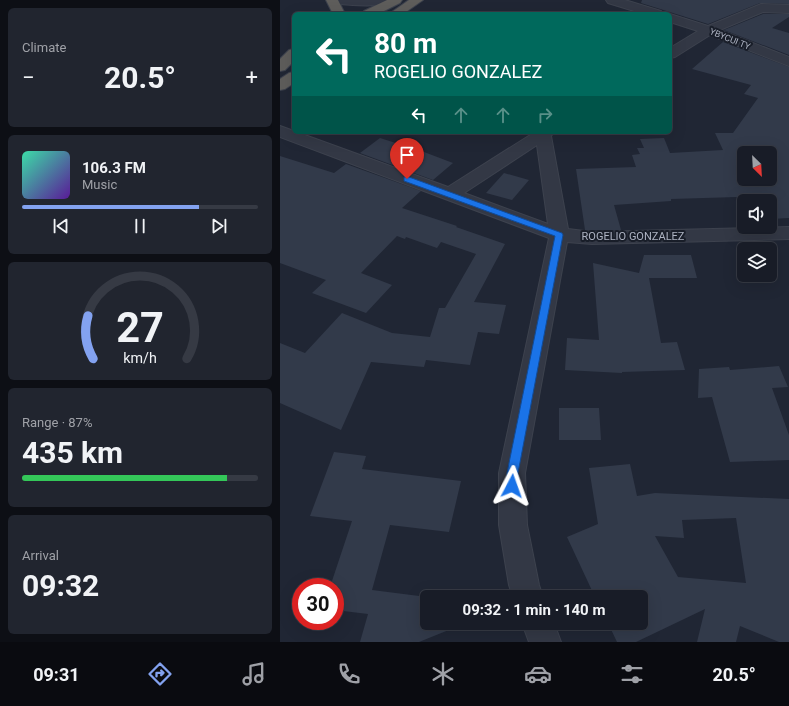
<!DOCTYPE html>
<meta charset="utf-8">
<style>
:root{--surface:#181c27;--page:#21252f;--text:#f1f3f6;--muted:#9fa1a7;--line:#363a44;--accent:#83a2f0}
body{margin:0;font-family:Roboto,sans-serif;background:var(--page);color:var(--text);height:100vh;display:flex;flex-direction:column;font-size:15px;white-space:nowrap}
*{box-sizing:border-box;margin:0}
p{font-size:13px;color:var(--muted)}
.icon{flex:none;width:22px;height:22px;fill:none;stroke:currentColor;stroke-width:2;stroke-linecap:round;stroke-linejoin:round}
.map{position:relative;flex:1;overflow:hidden}
.sheet{display:flex;flex-direction:column;gap:8px;padding:8px;background:#0d0f15;width:280px}
.sheet>*{flex:none}
.guide{position:absolute;left:12px;top:12px;width:380px;height:122px;border-radius:6px;box-shadow:0 4px 16px #0002,0 0 0 1px var(--line);background:#00695c;color:#fff;overflow:hidden}
.needle{width:26px;rotate:156deg}
.tools{position:absolute;left:457px;top:146px;display:grid;gap:8px}
.tools a{display:grid;place-items:center;width:40px;height:40px;border-radius:6px;background:var(--surface);box-shadow:0 4px 16px #0002,0 0 0 1px var(--line);font-size:20px}
.speed{position:absolute;left:12px;top:578px;display:flex;gap:8px;font-size:20px;font-weight:700;text-align:center}
.speed>*{display:grid;place-content:center;width:52px;height:52px;border-radius:50%;background:var(--surface);box-shadow:0 4px 16px #0002,0 0 0 1px var(--line);line-height:1}
.speed .limit{border:6px solid #d22;background:#fff;color:#111}
.pin{position:absolute;display:grid;place-items:center;width:34px;height:34px;color:#fff;margin:-41px -17px;border-radius:50% 50% 50% 0;rotate:-45deg;box-shadow:0 0 4px #0007}
.pin .icon{rotate:45deg}
.me{position:absolute;width:44px;margin:-22px;rotate:4deg;stroke-linejoin:round;filter:drop-shadow(0 0 3px #0008)}
.turn{display:flex;align-items:center;gap:14px;height:84px;padding:0 16px;font-size:18px}
.turn .icon{width:52px;height:52px;stroke-width:2.5}
.turn b{display:block;font-size:28px;line-height:34px}
.lanes{display:flex;align-items:center;height:38px;padding:0 16px;background:#0003;justify-content:center;gap:20px;direction:ltr}
.lanes .off{opacity:.35}
.big{font-size:30px;font-weight:700;line-height:1.1}
.sheet .widget{flex:1;display:flex;flex-direction:column;justify-content:center;gap:6px;min-width:0;padding:0 14px;border-radius:6px;background:var(--page)}
.sheet .dial{align-items:center;gap:0}
.dial svg{height:104px;overflow:visible;fill:none;stroke:var(--line);stroke-width:7;stroke-linecap:round;text-anchor:middle}
.dial text{fill:var(--text);stroke:none}
.song{display:flex;align-items:center;gap:12px}
.cover{width:48px;height:48px;border-radius:6px;background:linear-gradient(135deg,hsl(160 70% 55%),hsl(270 70% 35%))}
.played{height:4px;border-radius:2px;background:linear-gradient(90deg,var(--accent) 75%,var(--line) 75%)}
.keys{display:flex;justify-content:space-around;direction:ltr}
.heat{display:flex;justify-content:space-between;align-items:center;font-size:22px;direction:ltr}
.charge{height:6px;border-radius:3px;background:linear-gradient(90deg,#34c759 87%,var(--line) 0)}
.trip{position:absolute;left:140px;top:590px;width:228px;height:40px;border-radius:6px;background:var(--surface);box-shadow:0 4px 16px #0002,0 0 0 1px var(--line);font-weight:700;line-height:40px;text-align:center}
.dock{display:flex;height:64px;justify-content:space-around;align-items:center;background:#0a0b10;color:var(--muted)}
.dock .icon{width:28px;height:28px}
.dock .selected{color:var(--accent)}
.dock b{font-size:18px;color:var(--text)}
main{display:flex;flex:1;min-height:0}
.map>svg:first-child{display:block}
.building{fill:#323a4a;fill-rule:evenodd}
.lines{fill:none;stroke-linecap:round;stroke-linejoin:round}
.minor-casing{stroke:#3d424e;stroke-width:2}
.tertiary-casing{stroke:#3d424e;stroke-width:2}
.trunk-casing{stroke:#3b404c;stroke-width:2}
.minor{fill:#333845;fill-rule:evenodd}
.tertiary{fill:#333845;fill-rule:evenodd}
.trunk{fill:#5e5d5b;fill-rule:evenodd}
.route{fill:#1a73e8;stroke:#114b97}
.labels{text-anchor:middle;stroke-width:4;stroke-linejoin:round;paint-order:stroke}
.far-street-label{font-size:9px;fill:#adb3c2;stroke:#191e29}
.street-label{font-size:11px;fill:#adb3c2;stroke:#191e29}
</style>
<main>
<section class="sheet">
<div class="widget"><p>Climate</p>
<div class="heat"><a>−</a><b class="big">20.5°</b><a>+</a></div>
</div>
<div class="widget">
<div class="song"><i class="cover"></i><div><b>106.3 FM</b><p>Music</p></div></div>
<div class="played"></div>
<div class="keys"><svg class="icon" aria-label="previous" viewBox="0 0 24 24"><path d="M18 5L8 12l10 7zM5 5v14"/></svg><svg class="icon" aria-label="pause" viewBox="0 0 24 24"><path d="M8 5v14M16 5v14"/></svg><svg class="icon" aria-label="next" viewBox="0 0 24 24"><path d="M6 5l10 7-10 7zM19 5v14"/></svg></div>
</div>
<div class="widget dial"><svg viewBox="0 0 100 80">
<path d="M14 69A42 42 0 1 1 86 69"/>
<path d="M14 69A42 42 0 0 1 10 36" stroke="#83a2f0"/>
<text x="50" y="56" font-size="32" font-weight="700">27</text>
<text x="50" y="72" font-size="11">km/h</text>
</svg></div>
<div class="widget"><p>Range · 87%</p><b class="big">435 km</b><div class="charge"></div></div>
<div class="widget"><p>Arrival</p><b class="big">09:32</b></div>
</section>
<div class="map">
<svg width="509" height="642" viewBox="0 0 509 642">
<rect width="100%" height="100%" fill="#202634"/>
<g class="building">
<polygon points="362,0 509,0 509,4 480,3 428,24 361,3"/>
<polygon points="483,14 509,14 509,17 492,28 509,33 509,55 444,30"/>
<path d="M 443,42 L 509,67 L 509,218 L 490,219 L 490,201 L 464,201 L 464,213 L 457,197 L 391,199 L 391,201 L 334,205 L 341,230 L 305,230 L 296,169 L 356,167 L 352,155 L 360,154 L 357,148 L 364,148 L 360,139 L 384,138 L 390,153 L 443,150 L 435,133 L 453,133 L 478,98 L 464,94 L 471,85 L 412,69 ZM 464,153 L 490,153 L 490,179 L 464,179 Z"/>
<polygon points="100,138 144,152 173,163 153,180 80,153"/>
<polygon points="0,156 54,173 66,164 141,191 122,208 177,226 176,227 225,244 194,302 226,305 219,334 198,332 190,365 146,360 144,367 91,362 61,430 0,403 0,343 25,353 62,313 112,333 150,337 159,308 165,308 196,254 161,242 157,248 126,237 125,239 117,236 81,273 112,285 86,313 32,293 46,280 0,263"/>
<polygon points="224,173 249,180 232,200 206,193"/>
<polygon points="364,255 411,255 417,278 369,278 381,343 397,342 405,370 342,372 342,373 285,370 287,338 319,340 313,263 359,273"/>
<polygon points="499,366 508,387 492,388 509,435 509,460 450,462 432,397 418,398 419,369 449,367 450,370"/>
<polygon points="279,408 319,408 321,440 279,440"/>
<polygon points="54,452 86,456 82,469 181,481 169,532 110,525 92,590 147,597 147,623 186,623 139,642 80,642 88,614 55,610 55,587 50,587 72,521 30,516"/>
<path d="M 350,464 L 357,496 L 375,493 L 509,499 L 509,642 L 499,642 L 460,626 L 456,642 L 417,642 L 425,609 L 356,642 L 337,642 L 328,623 L 361,623 L 361,597 L 315,597 L 287,537 L 318,524 L 309,468 ZM 456,518 L 466,583 L 398,577 L 375,536 L 404,538 L 402,520 Z"/>
<polygon points="178,589 180,597 157,597"/>
</g>
<g class="lines">
<defs>
<g id="minor">
<polygon points="326,0 345,0 381,11 383,14 364,14 328,3"/>
<polygon points="481,4 509,5 509,13 483,12 440,30 509,57 509,66 430,35 395,57 390,58 390,48 418,31 390,22 390,14 428,26"/>
<path d="M 0,126 L 168,187 L 255,132 L 274,132 L 271,136 L 288,229 L 312,232 L 509,227 L 509,239 L 312,244 L 287,242 L 245,473 L 247,525 L 259,585 L 263,597 L 233,597 L 229,585 L 219,525 L 219,473 L 269,238 L 0,137 ZM 257,145 L 268,224 L 184,193 Z"/>
<polygon points="242,623 274,623 281,642 249,642"/>
</g>
<path id="tertiary" d="M 53,0 L 110,0 L 108,3 C 92,7 76,5 59,4 L 55,3 Z"/>
<g id="trunk">
<polygon points="46,0 58,0 65,14 53,14"/>
<polygon points="107,0 122,0 120,3 98,14 82,14 84,11"/>
<polygon points="129,0 143,0 123,14 109,14"/>
<polygon points="14,49 14,61 5,70 0,71 0,59 9,50"/>
<polygon points="14,72 14,83 5,89 0,90 0,79 9,73"/>
</g>
</defs>
<use href="#minor" class="minor-casing"/>
<use href="#tertiary" class="tertiary-casing"/>
<use href="#trunk" class="trunk-casing"/>
<use href="#minor" class="minor"/>
<use href="#tertiary" class="tertiary"/>
<use href="#trunk" class="trunk"/>
</g>
<polygon class="route" points="124,177 129,177 282,233 283,235 238,473 238,486 236,490 232,491 229,490 227,486 227,473 275,236 124,181"/>
<g class="labels">
<g class="far-street-label">
<text transform="translate(450 39) rotate(22)" y="3">YBYCUI TY</text>
</g>
<g class="street-label">
<text x="353" y="240">ROGELIO GONZALEZ</text>
</g>
</g>
</svg>
<div class="tools">
<a><svg class="needle" viewBox="-14 -14 28 28"><path d="M0-13l5 13h-10z" fill="#e53935"/><path d="M0 13l5-13h-10z" fill="#9fa1a7"/></svg></a>
<a><svg class="icon" aria-label="sound" viewBox="0 0 24 24"><path d="M4 9h4l5-4v14l-5-4H4zM17 9q2 3 0 6"/></svg></a>
<a><svg class="icon" aria-label="layers" viewBox="0 0 24 24"><path d="M12 4l9 5-9 5-9-5zM3 14l9 5 9-5"/></svg></a>
</div>
<div class="speed"><div class="limit">30</div></div>
<div class="pin" style="left:127px;top:179px;background:#d93025"><svg class="icon" aria-label="arrive" viewBox="0 0 24 24"><path d="M6 21V4h12l-3 4 3 4H6"/></svg></div>
<svg class="me" style="left:232px;top:486px" viewBox="-20 -20 40 40"><path d="M0-17L14 15 0 8-14 15z" fill="#1a73e8" stroke="#fff" stroke-width="4"/></svg>
<div class="trip">09:32 · 1 min · 140 m</div>
<div class="guide">
<div class="turn"><svg class="icon" aria-label="left" viewBox="0 0 24 24"><path d="M17 20v-9H6M10 6l-5 5 5 5"/></svg><div><b>80 m</b>ROGELIO GONZALEZ</div></div>
<div class="lanes"><svg class="icon" aria-label="left" viewBox="0 0 24 24"><path d="M17 20v-9H6M10 6l-5 5 5 5"/></svg><svg class="icon off" aria-label="ahead" viewBox="0 0 24 24"><path d="M12 20V5M6 11l6-6 6 6"/></svg><svg class="icon off" aria-label="ahead" viewBox="0 0 24 24"><path d="M12 20V5M6 11l6-6 6 6"/></svg><svg class="icon off" aria-label="right" viewBox="0 0 24 24"><path d="M7 20v-9h11M14 6l5 5-5 5"/></svg></div>
</div>
</div>
</main>
<nav class="dock">
<b>09:31</b>
<svg class="icon selected" aria-label="directions" viewBox="0 0 24 24"><path d="M12 3l9 9-9 9-9-9zM9 14v-3h6M13 9l2 2-2 2"/></svg>
<svg class="icon" aria-label="music" viewBox="0 0 24 24"><path d="M9 18V5l10-2v13"/><circle cx="6" cy="18" r="3"/><circle cx="16" cy="16" r="3"/></svg>
<svg class="icon" aria-label="phone" viewBox="0 0 24 24"><path d="M5 4h4l2 5-3 2q2 4 5 5l2-3 5 2v4C11 20 4 13 5 4z"/></svg>
<svg class="icon" aria-label="climate" viewBox="0 0 24 24"><path d="M12 3v18M4 7l16 10M4 17L20 7"/></svg>
<svg class="icon" aria-label="car" viewBox="0 0 24 24"><path d="M5 17H2v-5l4-1 3-4h7l3 4 3 1v5h-3M9 17h6M6 11h13"/><circle cx="7" cy="17" r="2"/><circle cx="17" cy="17" r="2"/></svg>
<svg class="icon" aria-label="filters" viewBox="0 0 24 24"><path d="M4 7h16M4 17h16"/><circle cx="9" cy="7" r="2"/><circle cx="15" cy="17" r="2"/></svg>
<b>20.5°</b>
</nav>
